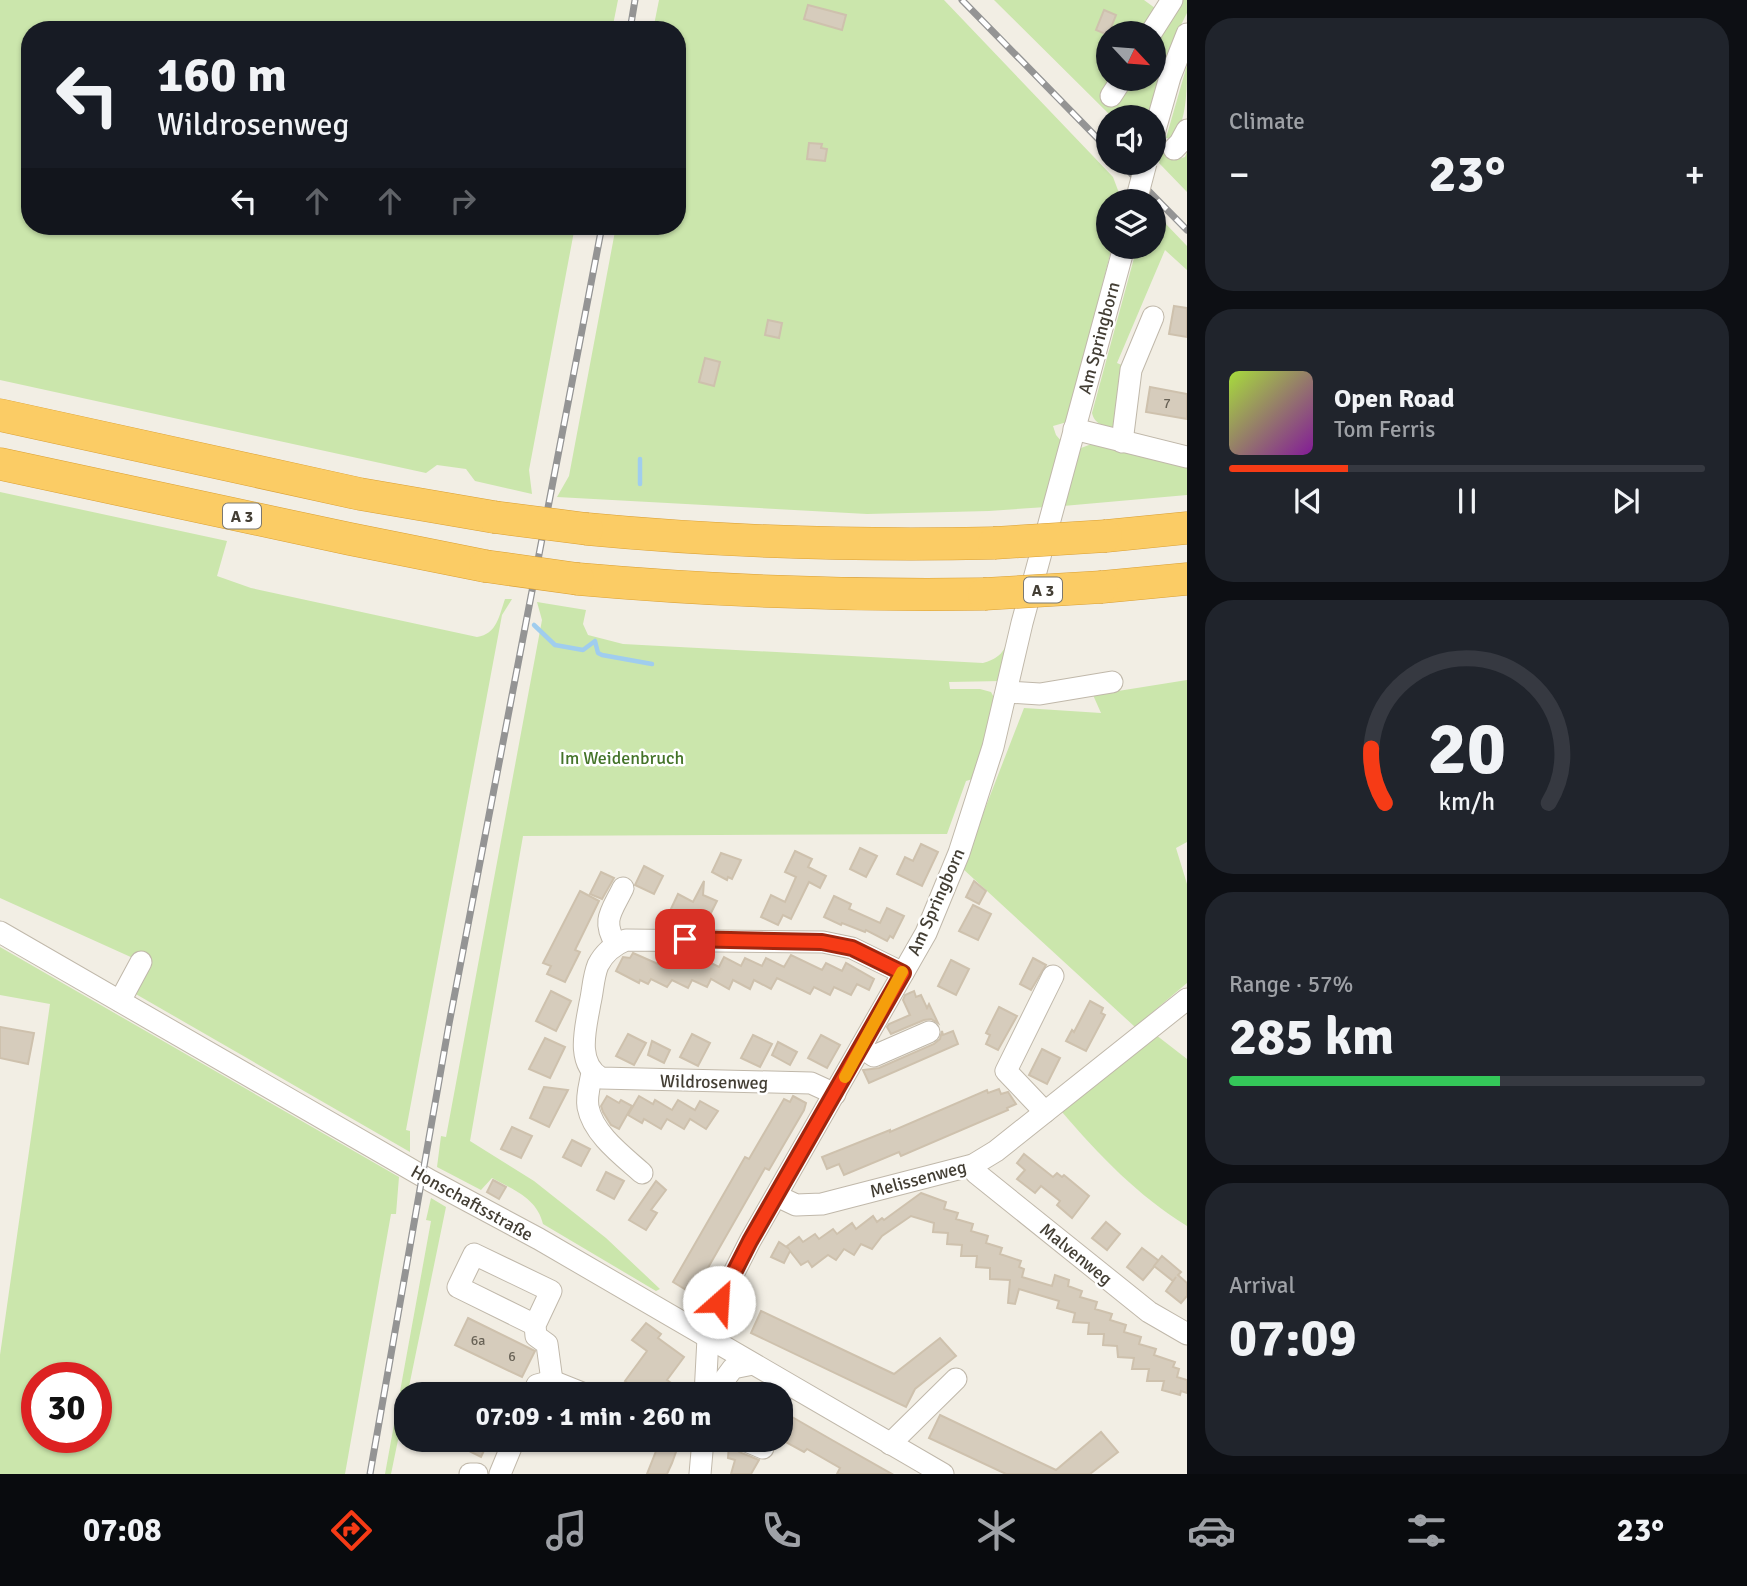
<!DOCTYPE html>
<meta charset="utf-8">
<style>
:root{--surface:#171b24;--page:#20242c;--text:#f1f3f6;--muted:#9ea1a6;--line:#363941;--accent:#f63b16}
body{margin:0;font-family:Signika,sans-serif;background:var(--page);color:var(--text);height:100vh;display:flex;flex-direction:column;font-size:26px;white-space:nowrap}
*{box-sizing:border-box;margin:0}
p{font-size:23px;color:var(--muted)}
.icon{flex:none;width:38px;height:38px;fill:none;stroke:currentColor;stroke-width:2;stroke-linecap:round;stroke-linejoin:round}
.map{position:relative;flex:1;overflow:hidden}
.drawer{display:flex;flex-direction:column;gap:18px;padding:18px;background:#0d0f14;width:560px}
.drawer>*{flex:none}
.hud{position:absolute;left:21px;top:21px;width:665px;height:214px;border-radius:28px;box-shadow:0 2px 5px #0004;background:#171b24;color:var(--text);overflow:hidden}
.needle{width:46px;rotate:116deg}
.controls{position:absolute;left:1096px;top:21px;display:grid;gap:14px}
.controls a{display:grid;place-items:center;width:70px;height:70px;border-radius:50%;background:var(--surface);box-shadow:0 2px 5px #0004;font-size:35px}
.speed{position:absolute;left:21px;top:1362px;display:flex;gap:14px;font-size:35px;font-weight:700;text-align:center}
.speed>*{display:grid;place-content:center;width:91px;height:91px;border-radius:50%;background:var(--surface);box-shadow:0 2px 5px #0004;line-height:1}
.speed .limit{border:10px solid #d22;background:#fff;color:#111}
.pin{position:absolute;display:grid;place-items:center;width:60px;height:60px;color:#fff;margin:-30px;border-radius:14px;box-shadow:0 4px 10px #0006}
.me{position:absolute;width:77px;margin:-38px;rotate:26deg;stroke-linejoin:round;filter:drop-shadow(0 0 5px #0008)}
.turn{display:flex;align-items:center;gap:24px;height:147px;padding:0 21px;font-size:32px}
.turn .icon{width:91px;height:91px;stroke-width:2.5}
.turn b{display:block;font-size:49px;line-height:60px}
.lanes{display:flex;align-items:center;height:66px;padding:0 21px;background:#0003;justify-content:center;gap:35px;direction:ltr}
.lanes .off{opacity:.35}
.big{font-size:52px;font-weight:700;line-height:1.1}
.drawer .card{flex:1;display:flex;flex-direction:column;justify-content:center;gap:10px;min-width:0;padding:0 24px;border-radius:28px;background:var(--page)}
.drawer .dial{align-items:center;gap:0}
.dial svg{height:182px;overflow:visible;fill:none;stroke:var(--line);stroke-width:7;stroke-linecap:round;text-anchor:middle}
.dial text{fill:var(--text);stroke:none}
.song{display:flex;align-items:center;gap:21px}
.cover{width:84px;height:84px;border-radius:10px;background:linear-gradient(135deg,hsl(80 70% 55%),hsl(290 70% 35%))}
.played{height:7px;border-radius:4px;background:linear-gradient(90deg,var(--accent) 25%,var(--line) 25%)}
.keys{display:flex;justify-content:space-around;direction:ltr}
.heat{display:flex;justify-content:space-between;align-items:center;font-size:38px;direction:ltr}
.charge{height:10px;border-radius:5px;background:linear-gradient(90deg,#34c759 57%,var(--line) 0)}
.trip{position:absolute;left:394px;top:1382px;width:399px;height:70px;border-radius:28px;background:var(--surface);box-shadow:0 2px 5px #0004;font-weight:700;line-height:70px;text-align:center}
.tab-bar{display:flex;height:112px;justify-content:space-around;align-items:center;background:#090b0e;color:var(--muted)}
.tab-bar .icon{width:49px;height:49px}
.tab-bar .active{color:var(--accent)}
.tab-bar b{font-size:32px;color:var(--text)}
main{display:flex;flex:1;min-height:0}
.map>svg:first-child{display:block}
.green{fill:#cbe6ac;fill-rule:evenodd}
.lines{fill:none;stroke-linecap:round;stroke-linejoin:round}
.stream{stroke:#a0cdee;stroke-width:4.5}
.building{fill:#d6ccbc;stroke:#cec1ad;stroke-width:2}
.minor-casing{stroke:#c0b8aa;stroke-width:23}
.highway-casing{stroke:#daa035;stroke-width:33}
.minor{stroke:#fff;stroke-width:21}
.highway{stroke:#fbcc65;stroke-width:32}
.rail-casing{stroke:#949494;stroke-width:7}
.rail{stroke:#fff;stroke-width:4.5;stroke-dasharray:13;stroke-linecap:butt}
.minor-bridge-casing{stroke:#c0b8aa;stroke-width:23;stroke-linecap:butt}
.highway-bridge-casing{stroke:#daa035;stroke-width:33;stroke-linecap:butt}
.minor-bridge{stroke:#fff;stroke-width:21}
.highway-bridge{stroke:#fbcc65;stroke-width:32}
.route-casing{stroke:#a0260e;stroke-width:18}
.route{stroke:#f63b16;stroke-width:12}
.slow{stroke:#f59e0b;stroke-width:12}
.labels{text-anchor:middle;stroke-width:5;stroke-linejoin:round;paint-order:stroke}
.number-label{font-size:14px;fill:#686256}
.shield{fill:#fff;stroke:#7b7871;stroke-width:2}
.shield-label{font-size:16px;font-weight:bold;fill:#433e34}
.street-label{font-size:18px;fill:#433e34;stroke:#fff}
.park-label{font-size:18px;fill:#447429;stroke:#fff}
</style>
<main>
<div class="map">
<svg width="1187" height="1474" viewBox="0 0 1187 1474">
<rect width="100%" height="100%" fill="#f2eee4"/>
<g class="green">
<polygon points="0,0 618,0 612,30 30,30 30,226 575,226 529,470 532,494 475,481 466,469 437,465 426,473 0,380"/>
<polygon points="659,0 944,0 1113,177 1122,201 1108,201 1108,247 1112,247 1067,422 1053,426 1056,435 1062,442 1046,507 989,511 867,514 557,497 569,476 616,226 677,226 677,30 653,30"/>
<polygon points="994,0 1144,0 1159,11 1145,33 1108,33 1108,79 1153,79 1153,39 1178,0 1187,0 1187,13 1176,35 1148,117 1112,117"/>
<path d="M 1187,65 C 1187,87 1187,124 1172,139 L 1166,138 Z"/>
<polygon points="1162,151 1166,157 1175,160 1185,157 1187,152 1187,192 1159,163"/>
<path d="M 1153,219 L 1164,222 L 1187,246 L 1187,270 L 1165,250 L 1117,363 L 1124,366 L 1118,429 C 1106,426 1095,426 1092,413 L 1137,247 L 1153,247 Z"/>
<polygon points="1089,445 1098,445 1187,468 1187,495 1063,506 1077,454 1081,448"/>
<path d="M 0,492 L 227,541 L 217,576 L 251,588 L 477,637 C 497,634 499,616 505,599 L 512,599 L 502,615 L 496,647 L 406,1130 L 410,1131 L 410,1152 L 134,993 L 144,963 L 0,898 Z"/>
<path d="M 537,602 L 586,610 L 583,624 L 588,635 L 623,644 L 983,663 C 1007,656 1005,646 1013,624 L 1002,681 L 949,682 L 950,689 L 980,689 L 991,692 L 997,703 L 976,778 L 966,781 L 947,834 L 523,836 L 470,1141 L 534,1181 L 606,1238 L 660,1289 L 656,1291 L 543,1224 C 537,1198 514,1190 492,1178 L 481,1190 L 437,1167 L 441,1136 L 446,1137 L 542,620 Z"/>
<polygon points="1187,680 1187,842 1176,848 1187,884 1187,983 1135,1027 962,868 1024,708 1101,713 1093,695"/>
<path d="M 0,947 L 399,1177 L 396,1214 L 391,1214 L 345,1474 L 0,1474 L 0,1355 L 50,1004 L 0,995 ZM 37,1377 L 96,1377 L 96,1437 L 37,1437 Z"/>
<path d="M 1156,1035 L 1187,1059 L 1187,1226 C 1138,1196 1099,1155 1062,1112 Z"/>
<polygon points="431,1198 446,1207 391,1474 385,1474 431,1221 426,1220"/>
</g>
<g class="lines">
<g class="stream">
<polyline points="640,484 640,459"/>
<polyline points="534,625 555,645 583,650 595,641 598,653 602,655 652,664"/>
</g>
</g>
<g class="building">
<polygon points="808,5 846,15 842,30 804,19"/>
<polygon points="1104,10 1116,15 1108,35 1096,30"/>
<polygon points="809,143 822,144 821,148 827,149 825,161 807,159"/>
<polygon points="1174,306 1187,308 1187,337 1169,334"/>
<polygon points="768,320 782,323 779,338 765,335"/>
<polygon points="705,358 720,362 714,386 699,382"/>
<polygon points="1150,387 1187,394 1187,419 1146,412"/>
<polygon points="921,844 938,852 922,886 897,874 905,857 913,861"/>
<polygon points="860,848 877,856 866,877 850,869"/>
<polygon points="795,851 812,859 808,867 826,876 820,888 809,882 791,919 783,915 778,925 761,917 771,895 785,902 796,877 785,872"/>
<polygon points="721,853 741,860 732,879 728,877 727,880 712,872"/>
<polygon points="644,866 663,876 654,894 635,885"/>
<polygon points="601,872 614,878 602,899 590,894"/>
<polygon points="704,881 703,895 717,901 708,919 704,917 703,920 691,915 688,922 669,913 678,894 693,902"/>
<polygon points="974,881 986,891 979,904 966,897"/>
<polygon points="580,891 599,901 575,950 580,952 565,982 547,974 551,966 543,963"/>
<polygon points="834,896 851,904 849,909 880,923 887,908 904,916 893,938 890,936 887,941 866,930 865,932 842,923 841,925 824,917"/>
<polygon points="973,905 991,914 978,940 959,931"/>
<polygon points="633,953 658,964 662,956 679,965 683,956 702,966 705,960 719,967 724,957 741,966 745,958 762,966 766,958 784,967 791,955 822,970 826,963 842,971 846,963 874,979 869,990 857,984 851,995 834,987 830,995 814,987 810,994 777,978 771,989 754,980 750,989 733,980 729,989 711,979 707,987 692,980 688,988 672,980 667,987 651,979 648,984 640,980 639,983 616,971 623,957 630,958"/>
<polygon points="1033,958 1046,965 1031,990 1020,984"/>
<polygon points="951,960 969,969 956,995 938,986"/>
<polygon points="551,991 571,1001 556,1031 536,1021"/>
<polygon points="914,991 916,997 921,995 927,1008 929,1004 938,1023 931,1019 924,1020 891,1034 887,1027 889,1024 910,1015 903,1000 905,995"/>
<polygon points="1090,1001 1103,1008 1101,1013 1105,1015 1086,1051 1066,1041 1072,1030 1074,1032"/>
<polygon points="999,1007 1017,1016 998,1050 986,1044 990,1035 986,1033"/>
<polygon points="0,1027 34,1033 28,1064 0,1058"/>
<polygon points="942,1031 943,1035 953,1031 958,1044 869,1083 863,1070 879,1068 934,1044 940,1039"/>
<polygon points="628,1034 646,1043 634,1065 616,1056"/>
<polygon points="692,1034 710,1043 698,1066 680,1057"/>
<polygon points="753,1035 772,1044 760,1067 741,1058"/>
<polygon points="821,1035 840,1045 827,1068 808,1058"/>
<polygon points="545,1038 565,1047 550,1078 529,1069"/>
<polygon points="652,1041 670,1050 664,1063 648,1055"/>
<polygon points="778,1042 797,1052 790,1065 772,1055"/>
<polygon points="1042,1049 1060,1058 1047,1084 1029,1075"/>
<polygon points="544,1087 568,1090 549,1127 530,1118"/>
<polygon points="999,1089 1001,1094 1008,1092 1016,1104 1007,1108 1008,1110 901,1156 899,1152 844,1175 839,1164 827,1169 822,1157 890,1130 890,1132 987,1090 988,1093"/>
<polygon points="607,1096 619,1103 621,1100 632,1106 619,1129 611,1125 603,1112 601,1106"/>
<polygon points="639,1096 653,1104 655,1100 672,1110 678,1100 695,1110 700,1101 718,1111 706,1129 690,1119 684,1129 667,1119 661,1129 644,1119 642,1123 628,1115"/>
<polygon points="793,1096 806,1103 804,1110 769,1170 765,1168 693,1294 673,1282 745,1157 749,1159 784,1099 790,1102"/>
<polygon points="512,1127 532,1136 521,1158 501,1149"/>
<polygon points="572,1140 590,1149 581,1166 563,1157"/>
<polygon points="1024,1154 1053,1177 1057,1173 1062,1177 1064,1175 1089,1196 1072,1218 1057,1205 1060,1201 1041,1186 1035,1193 1017,1179 1025,1170 1017,1163"/>
<polygon points="606,1172 624,1181 614,1199 597,1190"/>
<polygon points="493,1180 506,1187 499,1199 487,1192"/>
<polygon points="656,1181 666,1190 651,1210 657,1213 646,1230 629,1220"/>
<polygon points="921,1193 946,1202 944,1209 958,1213 956,1219 973,1224 971,1231 988,1236 986,1243 1002,1248 1000,1254 1021,1261 1019,1267 1024,1269 1022,1277 1052,1286 1055,1275 1069,1280 1068,1286 1082,1291 1080,1297 1097,1302 1095,1309 1112,1314 1110,1320 1126,1325 1124,1332 1141,1337 1139,1344 1156,1349 1154,1355 1175,1362 1173,1367 1179,1369 1177,1377 1187,1380 1187,1393 1181,1391 1180,1395 1162,1390 1164,1381 1147,1381 1149,1369 1132,1369 1134,1358 1118,1357 1117,1346 1103,1345 1104,1334 1088,1334 1089,1323 1073,1322 1075,1313 1057,1308 1059,1301 1019,1289 1015,1304 1008,1303 1010,1280 990,1279 990,1268 976,1267 977,1256 961,1256 962,1245 947,1244 948,1233 933,1232 934,1223 911,1216 882,1236 872,1249 861,1244 854,1255 844,1249 836,1260 828,1255 812,1267 808,1261 801,1265 790,1251 784,1263 771,1257 779,1242 788,1248 787,1246 799,1237 803,1242 815,1234 819,1239 833,1229 837,1234 852,1223 856,1229 873,1216 877,1222 882,1218 884,1220"/>
<polygon points="1106,1222 1120,1234 1107,1250 1092,1238"/>
<polygon points="1142,1248 1159,1261 1143,1280 1127,1267"/>
<polygon points="1162,1256 1181,1272 1178,1275 1187,1283 1187,1296 1181,1303 1166,1291 1176,1277 1173,1281 1154,1266"/>
<polygon points="761,1311 894,1374 940,1338 956,1356 915,1389 906,1407 751,1333"/>
<polygon points="468,1318 535,1351 522,1377 455,1345"/>
<polygon points="646,1323 661,1334 658,1338 684,1357 667,1380 688,1395 642,1395 625,1381 647,1351 632,1340"/>
<polygon points="780,1410 832,1440 892,1474 837,1474 840,1468 807,1449 804,1452 780,1439"/>
<polygon points="940,1415 1056,1470 1101,1432 1118,1452 1090,1474 1006,1474 929,1438"/>
<polygon points="447,1440 489,1440 481,1457"/>
<polygon points="660,1441 677,1449 672,1463 667,1474 647,1474"/>
<polygon points="729,1444 739,1452 759,1460 751,1474 731,1474 735,1460 728,1458"/>
</g>
<g class="lines">
<defs>
<g id="minor">
<polyline points="1151,33 1172,0"/>
<polyline points="1111,96 1122,79"/>
<polyline points="1153,137 1170,77 1187,34"/>
<polyline points="1174,149 1180,143 1187,130"/>
<polyline points="1074,429 1187,457"/>
<polyline points="1122,442 1131,370 1153,317"/>
<polyline points="1007,692 1040,694 1112,682"/>
<polyline points="0,932 431,1181 539,1239 943,1474"/>
<path d="M 616,944 C 601,920 612,911 623,888"/>
<polyline points="120,1001 141,962"/>
<polyline points="861,1047 874,1056 929,1032"/>
<path d="M 592,1073 C 590,1084 586,1096 588,1107 C 593,1134 623,1156 642,1173"/>
<path d="M 835,1094 L 811,1083 L 601,1078 C 575,1063 586,1027 590,1003 C 593,991 593,977 598,965 C 604,953 614,945 626,940 L 823,942 L 852,948 L 903,973"/>
<polyline points="1045,1112 1006,1071 1053,976"/>
<polyline points="973,1165 976,1173 1149,1312 1187,1334"/>
<polyline points="777,1196 796,1205 822,1204 973,1165 996,1151 1187,999"/>
<polyline points="535,1325 458,1287 474,1254 551,1291 535,1325 536,1336 547,1344 552,1381"/>
<polyline points="533,1395 537,1385 552,1381 587,1395"/>
<polyline points="705,1395 708,1338 719,1302 750,1241 926,933 959,853 993,747 1022,623 1124,247"/>
<polyline points="713,1395 733,1368 753,1364"/>
<polyline points="744,1440 763,1448"/>
<polyline points="890,1444 956,1379"/>
<polyline points="470,1474 477,1474"/>
<polyline points="500,1474 514,1440"/>
<polyline points="700,1474 703,1440"/>
</g>
<g id="highway">
<polyline points="0,415 360,494 494,517"/>
<polyline points="0,464 350,539 485,566"/>
<path d="M 587,529 C 724,542 857,546 994,543"/>
<polyline points="1106,536 1187,528"/>
<path d="M 578,579 C 714,591 848,596 984,594"/>
<polyline points="1102,587 1187,579"/>
</g>
</defs>
<use href="#minor" class="minor-casing"/>
<use href="#highway" class="highway-casing"/>
<use href="#minor" class="minor"/>
<use href="#highway" class="highway"/>
<defs>
<g id="rail">
<polyline points="962,0 1108,149"/>
<polyline points="630,30 635,0"/>
<polyline points="1121,163 1187,230"/>
<polyline points="370,1474 449,1024 602,226"/>
</g>
</defs>
<use href="#rail" class="rail-casing"/>
<use href="#rail" class="rail"/>
<defs>
<polyline id="minor-bridge" points="1136,201 1146,163"/>
<g id="highway-bridge">
<polyline points="494,517 587,529"/>
<polyline points="994,543 1106,536"/>
<polyline points="485,566 578,579"/>
<polyline points="984,594 1102,587"/>
</g>
</defs>
<use href="#minor-bridge" class="minor-bridge-casing"/>
<use href="#highway-bridge" class="highway-bridge-casing"/>
<use href="#minor-bridge" class="minor-bridge"/>
<use href="#highway-bridge" class="highway-bridge"/>
</g>
<g class="lines">
<defs>
<polyline id="route" points="685,939 822,942 852,948 903,973 750,1241 719,1302"/>
</defs>
<use href="#route" class="route-casing"/>
<use href="#route" class="route"/>
<polyline class="slow" points="845,1077 902,972"/>
</g>
<g class="labels">
<g class="number-label">
<text x="1167" y="408">7</text>
<text x="478" y="1345">6a</text>
<text x="512" y="1361">6</text>
</g>
<g class="shield">
<rect x="223" y="503.5" width="38" height="25" rx="5"/>
<rect x="1024" y="577.5" width="38" height="25" rx="5"/>
</g>
<g class="shield-label">
<text x="242" y="522">A 3</text>
<text x="1043" y="596">A 3</text>
</g>
<g class="street-label">
<text transform="translate(1099 338) rotate(-75)" y="6">Am Springborn</text>
<text transform="translate(936 902) rotate(-66)" y="6">Am Springborn</text>
<text transform="translate(714 1082) rotate(1)" y="6">Wildrosenweg</text>
<text transform="translate(918 1179) rotate(-15)" y="6">Melissenweg</text>
<text transform="translate(472 1203) rotate(29)" y="6">Honschaftsstraße</text>
<text transform="translate(1076 1254) rotate(39)" y="6">Malvenweg</text>
</g>
<g class="park-label">
<text x="622" y="764">Im Weidenbruch</text>
</g>
</g>
</svg>
<div class="controls">
<a><svg class="needle" viewBox="-14 -14 28 28"><path d="M0-13l5 13h-10z" fill="#e53935"/><path d="M0 13l5-13h-10z" fill="#9ea1a6"/></svg></a>
<a><svg class="icon" aria-label="sound" viewBox="0 0 24 24"><path d="M4 9h4l5-4v14l-5-4H4zM17 9q2 3 0 6"/></svg></a>
<a><svg class="icon" aria-label="layers" viewBox="0 0 24 24"><path d="M12 4l9 5-9 5-9-5zM3 14l9 5 9-5"/></svg></a>
</div>
<div class="speed"><div class="limit">30</div></div>
<div class="pin" style="left:685px;top:939px;background:#d93025"><svg class="icon" aria-label="arrive" viewBox="0 0 24 24"><path d="M6 21V4h12l-3 4 3 4H6"/></svg></div>
<svg class="me" style="left:719px;top:1302px" viewBox="-20 -20 40 40"><circle r="19" fill="#fff"/><path d="M0-13L10 11 0 6-10 11z" fill="#f63b16"/></svg>
<div class="trip">07:09 · 1 min · 260 m</div>
<div class="hud">
<div class="turn"><svg class="icon" aria-label="left" viewBox="0 0 24 24"><path d="M17 20v-9H6M10 6l-5 5 5 5"/></svg><div><b>160 m</b>Wildrosenweg</div></div>
<div class="lanes"><svg class="icon" aria-label="left" viewBox="0 0 24 24"><path d="M17 20v-9H6M10 6l-5 5 5 5"/></svg><svg class="icon off" aria-label="ahead" viewBox="0 0 24 24"><path d="M12 20V5M6 11l6-6 6 6"/></svg><svg class="icon off" aria-label="ahead" viewBox="0 0 24 24"><path d="M12 20V5M6 11l6-6 6 6"/></svg><svg class="icon off" aria-label="right" viewBox="0 0 24 24"><path d="M7 20v-9h11M14 6l5 5-5 5"/></svg></div>
</div>
</div>
<section class="drawer">
<div class="card"><p>Climate</p>
<div class="heat"><a>−</a><b class="big">23°</b><a>+</a></div>
</div>
<div class="card">
<div class="song"><i class="cover"></i><div><b>Open Road</b><p>Tom Ferris</p></div></div>
<div class="played"></div>
<div class="keys"><svg class="icon" aria-label="previous" viewBox="0 0 24 24"><path d="M18 5L8 12l10 7zM5 5v14"/></svg><svg class="icon" aria-label="pause" viewBox="0 0 24 24"><path d="M8 5v14M16 5v14"/></svg><svg class="icon" aria-label="next" viewBox="0 0 24 24"><path d="M6 5l10 7-10 7zM19 5v14"/></svg></div>
</div>
<div class="card dial"><svg viewBox="0 0 100 80">
<path d="M14 69A42 42 0 1 1 86 69"/>
<path d="M14 69A42 42 0 0 1 8 45" stroke="#f63b16"/>
<text x="50" y="56" font-size="32" font-weight="700">20</text>
<text x="50" y="72" font-size="11">km/h</text>
</svg></div>
<div class="card"><p>Range · 57%</p><b class="big">285 km</b><div class="charge"></div></div>
<div class="card"><p>Arrival</p><b class="big">07:09</b></div>
</section>
</main>
<nav class="tab-bar">
<b>07:08</b>
<svg class="icon active" aria-label="directions" viewBox="0 0 24 24"><path d="M12 3l9 9-9 9-9-9zM9 14v-3h6M13 9l2 2-2 2"/></svg>
<svg class="icon" aria-label="music" viewBox="0 0 24 24"><path d="M9 18V5l10-2v13"/><circle cx="6" cy="18" r="3"/><circle cx="16" cy="16" r="3"/></svg>
<svg class="icon" aria-label="phone" viewBox="0 0 24 24"><path d="M5 4h4l2 5-3 2q2 4 5 5l2-3 5 2v4C11 20 4 13 5 4z"/></svg>
<svg class="icon" aria-label="climate" viewBox="0 0 24 24"><path d="M12 3v18M4 7l16 10M4 17L20 7"/></svg>
<svg class="icon" aria-label="car" viewBox="0 0 24 24"><path d="M5 17H2v-5l4-1 3-4h7l3 4 3 1v5h-3M9 17h6M6 11h13"/><circle cx="7" cy="17" r="2"/><circle cx="17" cy="17" r="2"/></svg>
<svg class="icon" aria-label="filters" viewBox="0 0 24 24"><path d="M4 7h16M4 17h16"/><circle cx="9" cy="7" r="2"/><circle cx="15" cy="17" r="2"/></svg>
<b>23°</b>
</nav>
